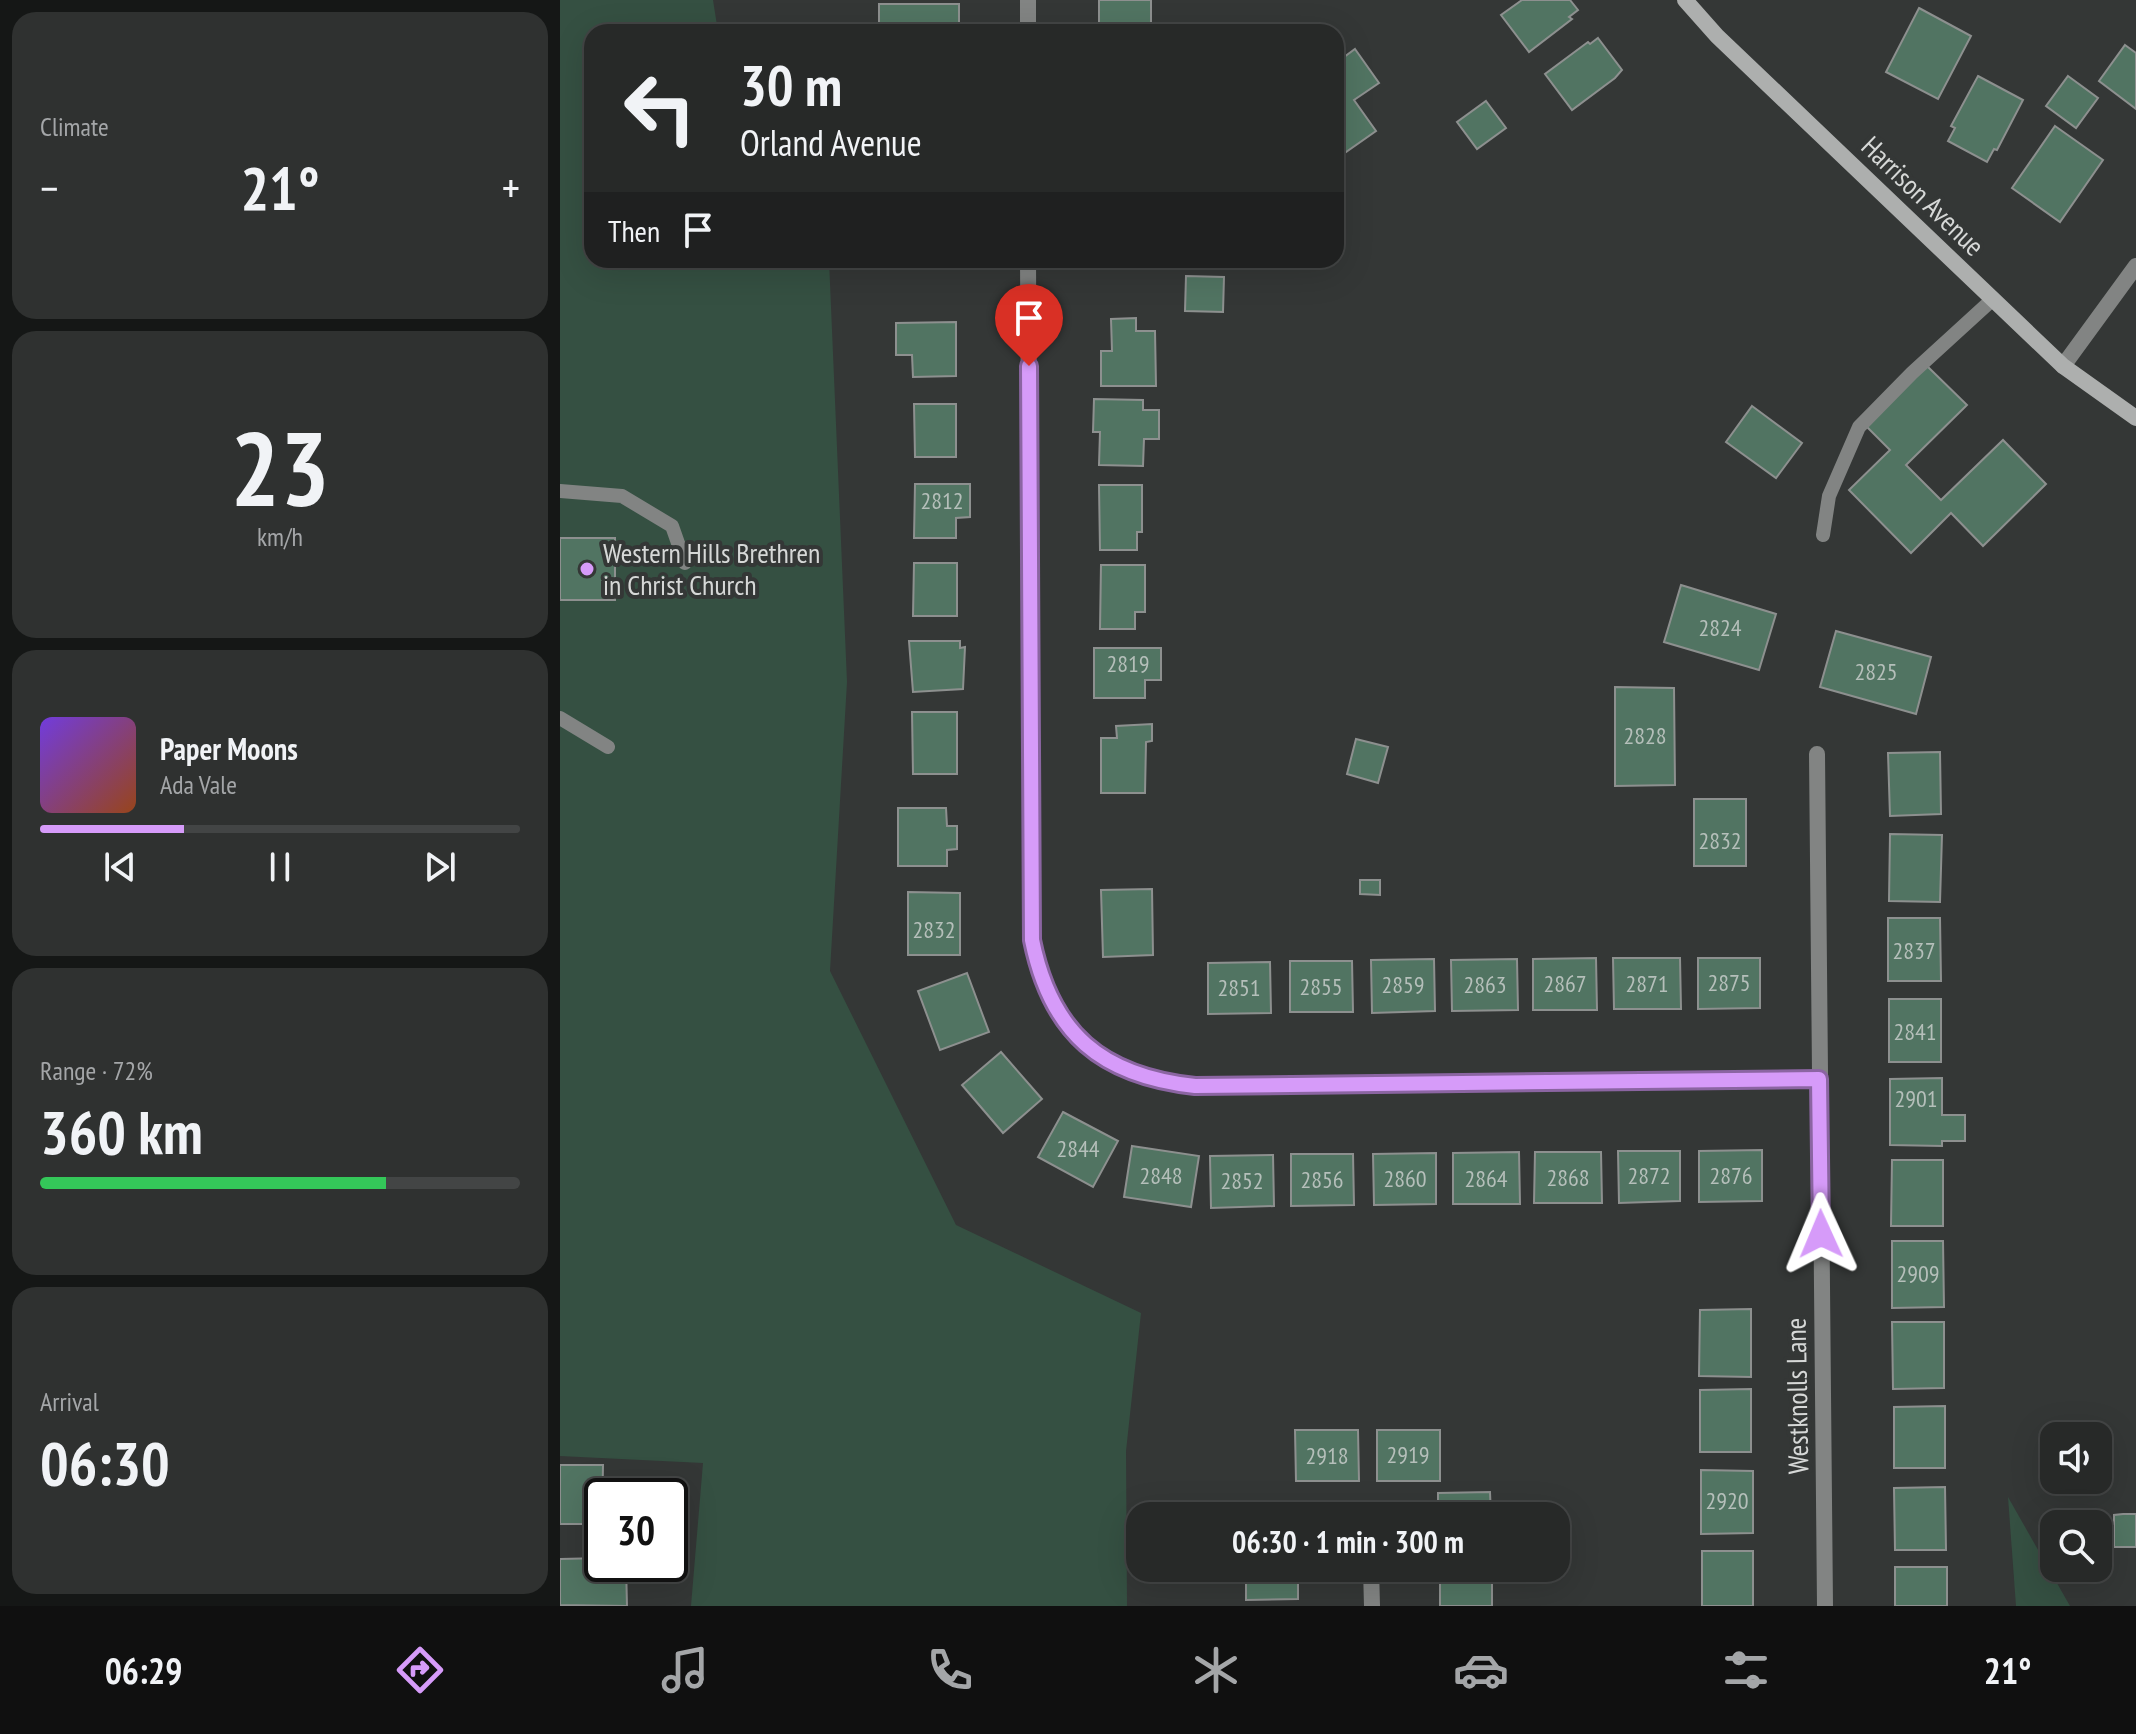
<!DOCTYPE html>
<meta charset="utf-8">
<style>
:root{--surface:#272928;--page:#2f3130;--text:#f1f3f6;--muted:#a4a6a8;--line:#434545;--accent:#d69bf9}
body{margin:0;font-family:"PT Sans Narrow",sans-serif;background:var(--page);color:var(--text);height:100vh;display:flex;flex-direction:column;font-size:30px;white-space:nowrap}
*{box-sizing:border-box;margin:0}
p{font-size:26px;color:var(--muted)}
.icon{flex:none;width:44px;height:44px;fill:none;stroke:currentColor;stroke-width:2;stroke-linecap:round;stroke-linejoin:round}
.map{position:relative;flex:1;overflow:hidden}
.panel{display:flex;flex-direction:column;gap:12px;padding:12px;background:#151716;width:560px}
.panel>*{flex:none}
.banner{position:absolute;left:24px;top:24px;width:760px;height:244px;border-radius:24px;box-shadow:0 8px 32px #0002,0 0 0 2px var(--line);background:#272928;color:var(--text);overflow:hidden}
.buttons{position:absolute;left:1480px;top:1422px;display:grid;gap:16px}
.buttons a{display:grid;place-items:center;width:72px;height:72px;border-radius:16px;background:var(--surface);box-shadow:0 8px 32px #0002,0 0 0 2px var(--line);font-size:40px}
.speed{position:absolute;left:24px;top:1478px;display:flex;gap:16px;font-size:40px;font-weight:700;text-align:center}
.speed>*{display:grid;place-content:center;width:104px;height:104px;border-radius:50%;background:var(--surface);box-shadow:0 8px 32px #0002,0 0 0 2px var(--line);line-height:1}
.speed .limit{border:4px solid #111;border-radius:12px;background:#fff;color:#111}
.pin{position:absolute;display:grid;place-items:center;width:68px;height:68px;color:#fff;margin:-82px -34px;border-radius:50% 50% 50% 0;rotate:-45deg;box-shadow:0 0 8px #0007}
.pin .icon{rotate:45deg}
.me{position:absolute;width:88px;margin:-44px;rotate:359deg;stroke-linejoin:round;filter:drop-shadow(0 0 6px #0008)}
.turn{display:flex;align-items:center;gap:28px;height:168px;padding:0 24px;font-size:36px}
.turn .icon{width:104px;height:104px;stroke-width:2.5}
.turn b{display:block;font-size:56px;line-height:68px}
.then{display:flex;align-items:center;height:76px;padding:0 24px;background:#0003;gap:16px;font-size:30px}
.big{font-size:60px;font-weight:700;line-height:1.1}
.panel .card{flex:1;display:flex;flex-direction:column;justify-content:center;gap:12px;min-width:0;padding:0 28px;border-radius:24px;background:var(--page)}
.panel .dial{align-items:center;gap:0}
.dial b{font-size:104px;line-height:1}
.song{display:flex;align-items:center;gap:24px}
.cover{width:96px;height:96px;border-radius:12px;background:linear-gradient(135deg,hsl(260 70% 55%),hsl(20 70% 35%))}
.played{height:8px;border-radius:4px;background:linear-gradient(90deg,var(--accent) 30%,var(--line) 30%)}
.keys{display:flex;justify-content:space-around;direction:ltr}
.heat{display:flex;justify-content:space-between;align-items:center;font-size:44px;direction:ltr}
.charge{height:12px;border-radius:6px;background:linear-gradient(90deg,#34c759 72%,var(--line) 0)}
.trip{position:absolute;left:566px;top:1502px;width:444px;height:80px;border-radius:24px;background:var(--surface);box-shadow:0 8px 32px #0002,0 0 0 2px var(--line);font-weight:700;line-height:80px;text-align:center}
.tab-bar{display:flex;height:128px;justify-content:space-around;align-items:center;background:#101010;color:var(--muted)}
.tab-bar .icon{width:56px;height:56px}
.tab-bar .current{color:var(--accent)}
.tab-bar b{font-size:36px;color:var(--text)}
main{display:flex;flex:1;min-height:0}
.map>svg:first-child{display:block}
.green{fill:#355042}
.building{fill:#517462;stroke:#8d908f;stroke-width:2}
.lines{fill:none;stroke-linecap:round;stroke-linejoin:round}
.service{stroke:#828483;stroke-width:14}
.minor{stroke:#828483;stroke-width:16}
.secondary{stroke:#adafae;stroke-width:16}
.route-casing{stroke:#8b65a2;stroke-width:20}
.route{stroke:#d69bf9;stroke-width:14}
.poi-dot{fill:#d69bf9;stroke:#343736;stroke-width:3}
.labels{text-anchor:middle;stroke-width:8;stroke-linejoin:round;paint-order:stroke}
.number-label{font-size:24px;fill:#b5bfba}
.street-label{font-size:28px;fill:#d6d8d7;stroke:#343736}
.poi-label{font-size:28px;fill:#d6d8d7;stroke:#343736;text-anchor:start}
</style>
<main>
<section class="panel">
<div class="card"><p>Climate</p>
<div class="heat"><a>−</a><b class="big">21°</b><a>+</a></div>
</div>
<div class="card dial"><b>23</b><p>km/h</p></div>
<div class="card">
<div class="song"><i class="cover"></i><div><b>Paper Moons</b><p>Ada Vale</p></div></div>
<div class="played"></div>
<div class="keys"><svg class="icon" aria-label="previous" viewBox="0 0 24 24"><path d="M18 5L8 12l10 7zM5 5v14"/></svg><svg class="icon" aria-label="pause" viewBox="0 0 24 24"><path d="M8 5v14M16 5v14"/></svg><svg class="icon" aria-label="next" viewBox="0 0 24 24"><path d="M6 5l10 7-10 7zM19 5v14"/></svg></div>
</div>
<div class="card"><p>Range · 72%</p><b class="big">360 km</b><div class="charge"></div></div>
<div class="card"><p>Arrival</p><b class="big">06:30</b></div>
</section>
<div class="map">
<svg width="1576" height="1606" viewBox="0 0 1576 1606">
<rect width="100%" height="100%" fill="#343736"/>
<g class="green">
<polygon points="0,0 153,0 158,32 32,32 32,260 269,260 287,682 270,971 396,1225 581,1313 566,1451 567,1606 131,1606 143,1463 0,1456"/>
<polygon points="1448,1497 1510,1606 1456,1606"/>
</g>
<g class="building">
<rect x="539" y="0" width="52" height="32"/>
<polygon points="962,0 1010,0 1018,10 1009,17 1012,19 969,52 941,15"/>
<polygon points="319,4 399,4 399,29 388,29 388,32 319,32"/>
<polygon points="1359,8 1411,36 1378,99 1326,72"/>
<polygon points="1038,38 1062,70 1055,78 1012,110 985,74 1028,42 1030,44"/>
<polygon points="1565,45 1576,53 1576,109 1539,81"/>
<polygon points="795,49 819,83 794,100 816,131 776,159 776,63"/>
<polygon points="1418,76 1463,100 1437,150 1434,149 1427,162 1388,141 1395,128 1391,126"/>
<polygon points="1508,76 1538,98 1516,128 1486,106"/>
<polygon points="926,101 946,128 917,149 897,122"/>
<polygon points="1495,126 1543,160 1500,222 1452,188"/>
<polygon points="626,276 664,277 663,312 625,311"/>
<polygon points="576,318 576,331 595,331 596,386 541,386 541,351 552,351 551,319"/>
<polygon points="396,322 396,376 353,377 352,355 336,355 336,323"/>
<polygon points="1366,365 1407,405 1346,465 1381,500 1443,440 1486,484 1423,546 1391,513 1351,553 1289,490 1330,450 1305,425"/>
<polygon points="534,399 583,400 583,410 599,410 599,439 584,439 583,466 539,465 540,432 533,432"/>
<polygon points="354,404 396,404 396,457 355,457"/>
<polygon points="1192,406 1242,443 1216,478 1166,442"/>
<polygon points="355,484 410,484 410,517 396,518 396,538 354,538"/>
<polygon points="539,485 582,485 582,532 577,532 577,550 540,550"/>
<rect x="0" y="538" width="55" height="62"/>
<polygon points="354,563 397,563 397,616 353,616"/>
<polygon points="541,565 585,565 585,612 575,612 575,629 540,629"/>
<polygon points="1121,585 1216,614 1199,670 1104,642"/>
<polygon points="1276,631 1371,657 1356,714 1260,687"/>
<polygon points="349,641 400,641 400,648 405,647 403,689 353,692"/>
<polygon points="534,648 601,648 601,680 585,680 585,698 534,698"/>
<polygon points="1055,687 1114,688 1115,785 1055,786"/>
<polygon points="352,712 397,712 397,774 353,774"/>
<polygon points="592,724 592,741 586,742 585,793 541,793 541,738 557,738 556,726"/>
<polygon points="796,739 828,747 818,783 787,774"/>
<polygon points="1380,752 1381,814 1330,816 1328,753"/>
<rect x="1134" y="799" width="52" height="67"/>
<polygon points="338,808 386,808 387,826 397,826 397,849 387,850 387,866 338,866"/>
<polygon points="1330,834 1382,835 1380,902 1329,901"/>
<polygon points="800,880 820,880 820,895 800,894"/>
<polygon points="592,889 593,955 543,957 541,890"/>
<polygon points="348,892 400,893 400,955 348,955"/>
<polygon points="1328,918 1380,918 1381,981 1328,981"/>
<polygon points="1036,958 1037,1010 973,1010 973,959"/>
<polygon points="1053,958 1120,958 1121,1009 1054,1009"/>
<polygon points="1138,958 1200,958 1200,1008 1138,1009"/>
<polygon points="874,959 875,1011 812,1013 811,960"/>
<polygon points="957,959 958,1010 892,1011 891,960"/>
<polygon points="730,961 792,961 793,1012 730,1012"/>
<polygon points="710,962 711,1013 648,1014 648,963"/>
<polygon points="407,973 429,1032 380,1050 358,991"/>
<rect x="1329" y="999" width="52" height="63"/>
<polygon points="441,1052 482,1099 443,1133 402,1085"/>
<polygon points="1382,1078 1382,1115 1405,1115 1405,1141 1382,1141 1382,1146 1330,1145 1330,1079"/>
<polygon points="503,1112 558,1141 533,1187 478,1157"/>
<polygon points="572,1146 639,1156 631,1207 564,1197"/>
<polygon points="1202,1150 1202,1201 1139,1202 1139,1151"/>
<polygon points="1058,1151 1120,1151 1120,1201 1059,1203"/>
<polygon points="959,1152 960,1204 893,1204 893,1153"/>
<polygon points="975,1152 1041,1152 1042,1203 974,1203"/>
<polygon points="876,1153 876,1204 814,1205 813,1154"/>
<polygon points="731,1154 793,1154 794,1205 731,1206"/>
<polygon points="713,1155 714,1206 651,1208 650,1156"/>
<polygon points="1332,1160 1383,1160 1383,1226 1331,1226"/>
<polygon points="1332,1241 1383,1241 1384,1307 1332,1308"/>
<polygon points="1191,1309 1191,1377 1139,1376 1140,1310"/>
<polygon points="1332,1322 1384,1322 1384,1388 1333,1389"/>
<polygon points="1191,1389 1191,1452 1140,1452 1140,1390"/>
<polygon points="1385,1406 1385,1468 1334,1468 1334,1407"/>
<polygon points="735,1430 798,1430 799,1481 736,1481"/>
<rect x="817" y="1430" width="63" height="51"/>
<polygon points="0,1465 43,1465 42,1524 0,1524"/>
<polygon points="1141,1470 1193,1471 1193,1533 1141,1534"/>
<polygon points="1385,1487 1386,1550 1335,1550 1334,1488"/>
<polygon points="930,1492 931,1516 878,1516 878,1493"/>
<polygon points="1563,1514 1576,1514 1576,1547 1554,1547 1554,1515"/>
<rect x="1142" y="1551" width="51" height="55"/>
<polygon points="42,1558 42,1564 66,1564 67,1606 0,1605 0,1559"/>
<rect x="1335" y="1567" width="52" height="39"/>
<polygon points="686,1568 738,1568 738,1599 686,1600"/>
<rect x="880" y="1574" width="52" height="32"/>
</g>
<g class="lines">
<g class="service">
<polyline points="0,491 62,496 112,526 125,563"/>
<polyline points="1263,535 1269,496 1299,427 1352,373 1433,299"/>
<polyline points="0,718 48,747"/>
</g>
<g class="minor">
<polyline points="468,0 468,32"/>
<path d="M 468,260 L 472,940 C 492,1034 541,1076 635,1086 L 1259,1079"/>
<polyline points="1503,366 1576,266"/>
<polyline points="1257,754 1265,1606"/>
<polyline points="811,1568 812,1606"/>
</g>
<polyline class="secondary" points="1125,0 1157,36 1503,366 1576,418"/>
</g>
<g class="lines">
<defs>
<path id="route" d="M 469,366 L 472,940 C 491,1034 542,1076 635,1086 L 1259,1079 L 1261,1234"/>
</defs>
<use href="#route" class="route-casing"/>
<use href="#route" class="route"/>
</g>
<circle class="poi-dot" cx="27" cy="569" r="8"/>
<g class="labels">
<g class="number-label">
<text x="382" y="509">2812</text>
<text x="1160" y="636">2824</text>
<text x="568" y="672">2819</text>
<text x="1316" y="680">2825</text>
<text x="1085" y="744">2828</text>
<text x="1160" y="849">2832</text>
<text x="374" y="938">2832</text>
<text x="1354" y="959">2837</text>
<text x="1169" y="991">2875</text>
<text x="1005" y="992">2867</text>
<text x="1087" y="992">2871</text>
<text x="843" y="993">2859</text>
<text x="925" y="993">2863</text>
<text x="761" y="995">2855</text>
<text x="679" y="996">2851</text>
<text x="1355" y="1040">2841</text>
<text x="1356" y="1107">2901</text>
<text x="518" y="1157">2844</text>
<text x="601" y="1184">2848</text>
<text x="1089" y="1184">2872</text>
<text x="1171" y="1184">2876</text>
<text x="1008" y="1186">2868</text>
<text x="845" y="1187">2860</text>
<text x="926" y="1187">2864</text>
<text x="762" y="1188">2856</text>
<text x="682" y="1189">2852</text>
<text x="1358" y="1282">2909</text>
<text x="848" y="1463">2919</text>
<text x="767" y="1464">2918</text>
<text x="1167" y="1509">2920</text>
</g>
<g class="street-label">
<text transform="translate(1363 196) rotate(44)" y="10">Harrison Avenue</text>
<text transform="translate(1237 1396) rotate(-91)" y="10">Westknolls Lane</text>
</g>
<g class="poi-label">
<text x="43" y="563">Western Hills Brethren<tspan x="43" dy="32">in Christ Church</tspan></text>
</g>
</g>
</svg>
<div class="buttons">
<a><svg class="icon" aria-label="sound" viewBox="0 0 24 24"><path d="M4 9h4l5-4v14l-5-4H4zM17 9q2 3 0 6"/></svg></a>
<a><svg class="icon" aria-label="search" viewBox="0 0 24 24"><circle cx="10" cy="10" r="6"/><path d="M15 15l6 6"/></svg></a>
</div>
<div class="speed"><div class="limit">30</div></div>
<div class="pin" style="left:469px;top:366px;background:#d93025"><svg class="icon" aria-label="arrive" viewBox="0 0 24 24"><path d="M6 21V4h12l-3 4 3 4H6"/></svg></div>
<svg class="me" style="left:1261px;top:1234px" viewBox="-20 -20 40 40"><path d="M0-17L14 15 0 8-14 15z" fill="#d69bf9" stroke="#fff" stroke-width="4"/></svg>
<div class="trip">06:30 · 1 min · 300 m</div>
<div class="banner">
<div class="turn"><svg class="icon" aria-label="left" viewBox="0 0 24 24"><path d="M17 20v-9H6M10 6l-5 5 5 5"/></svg><div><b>30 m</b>Orland Avenue</div></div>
<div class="then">Then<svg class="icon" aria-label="arrive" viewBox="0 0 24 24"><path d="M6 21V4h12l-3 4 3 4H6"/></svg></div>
</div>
</div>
</main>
<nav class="tab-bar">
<b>06:29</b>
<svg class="icon current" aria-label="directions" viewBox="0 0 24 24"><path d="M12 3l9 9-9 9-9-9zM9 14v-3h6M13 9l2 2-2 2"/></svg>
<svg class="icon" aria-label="music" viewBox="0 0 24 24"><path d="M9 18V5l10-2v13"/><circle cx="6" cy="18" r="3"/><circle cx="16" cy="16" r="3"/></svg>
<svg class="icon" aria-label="phone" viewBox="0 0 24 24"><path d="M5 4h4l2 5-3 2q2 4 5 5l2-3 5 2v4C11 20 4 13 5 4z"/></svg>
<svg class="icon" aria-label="climate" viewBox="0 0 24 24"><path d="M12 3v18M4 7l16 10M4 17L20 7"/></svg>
<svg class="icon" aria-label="car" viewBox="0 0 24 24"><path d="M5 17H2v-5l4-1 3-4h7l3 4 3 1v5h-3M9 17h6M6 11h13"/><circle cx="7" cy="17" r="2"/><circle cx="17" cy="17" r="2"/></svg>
<svg class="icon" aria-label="filters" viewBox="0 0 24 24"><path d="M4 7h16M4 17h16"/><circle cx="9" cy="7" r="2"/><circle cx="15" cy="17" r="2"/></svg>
<b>21°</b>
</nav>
